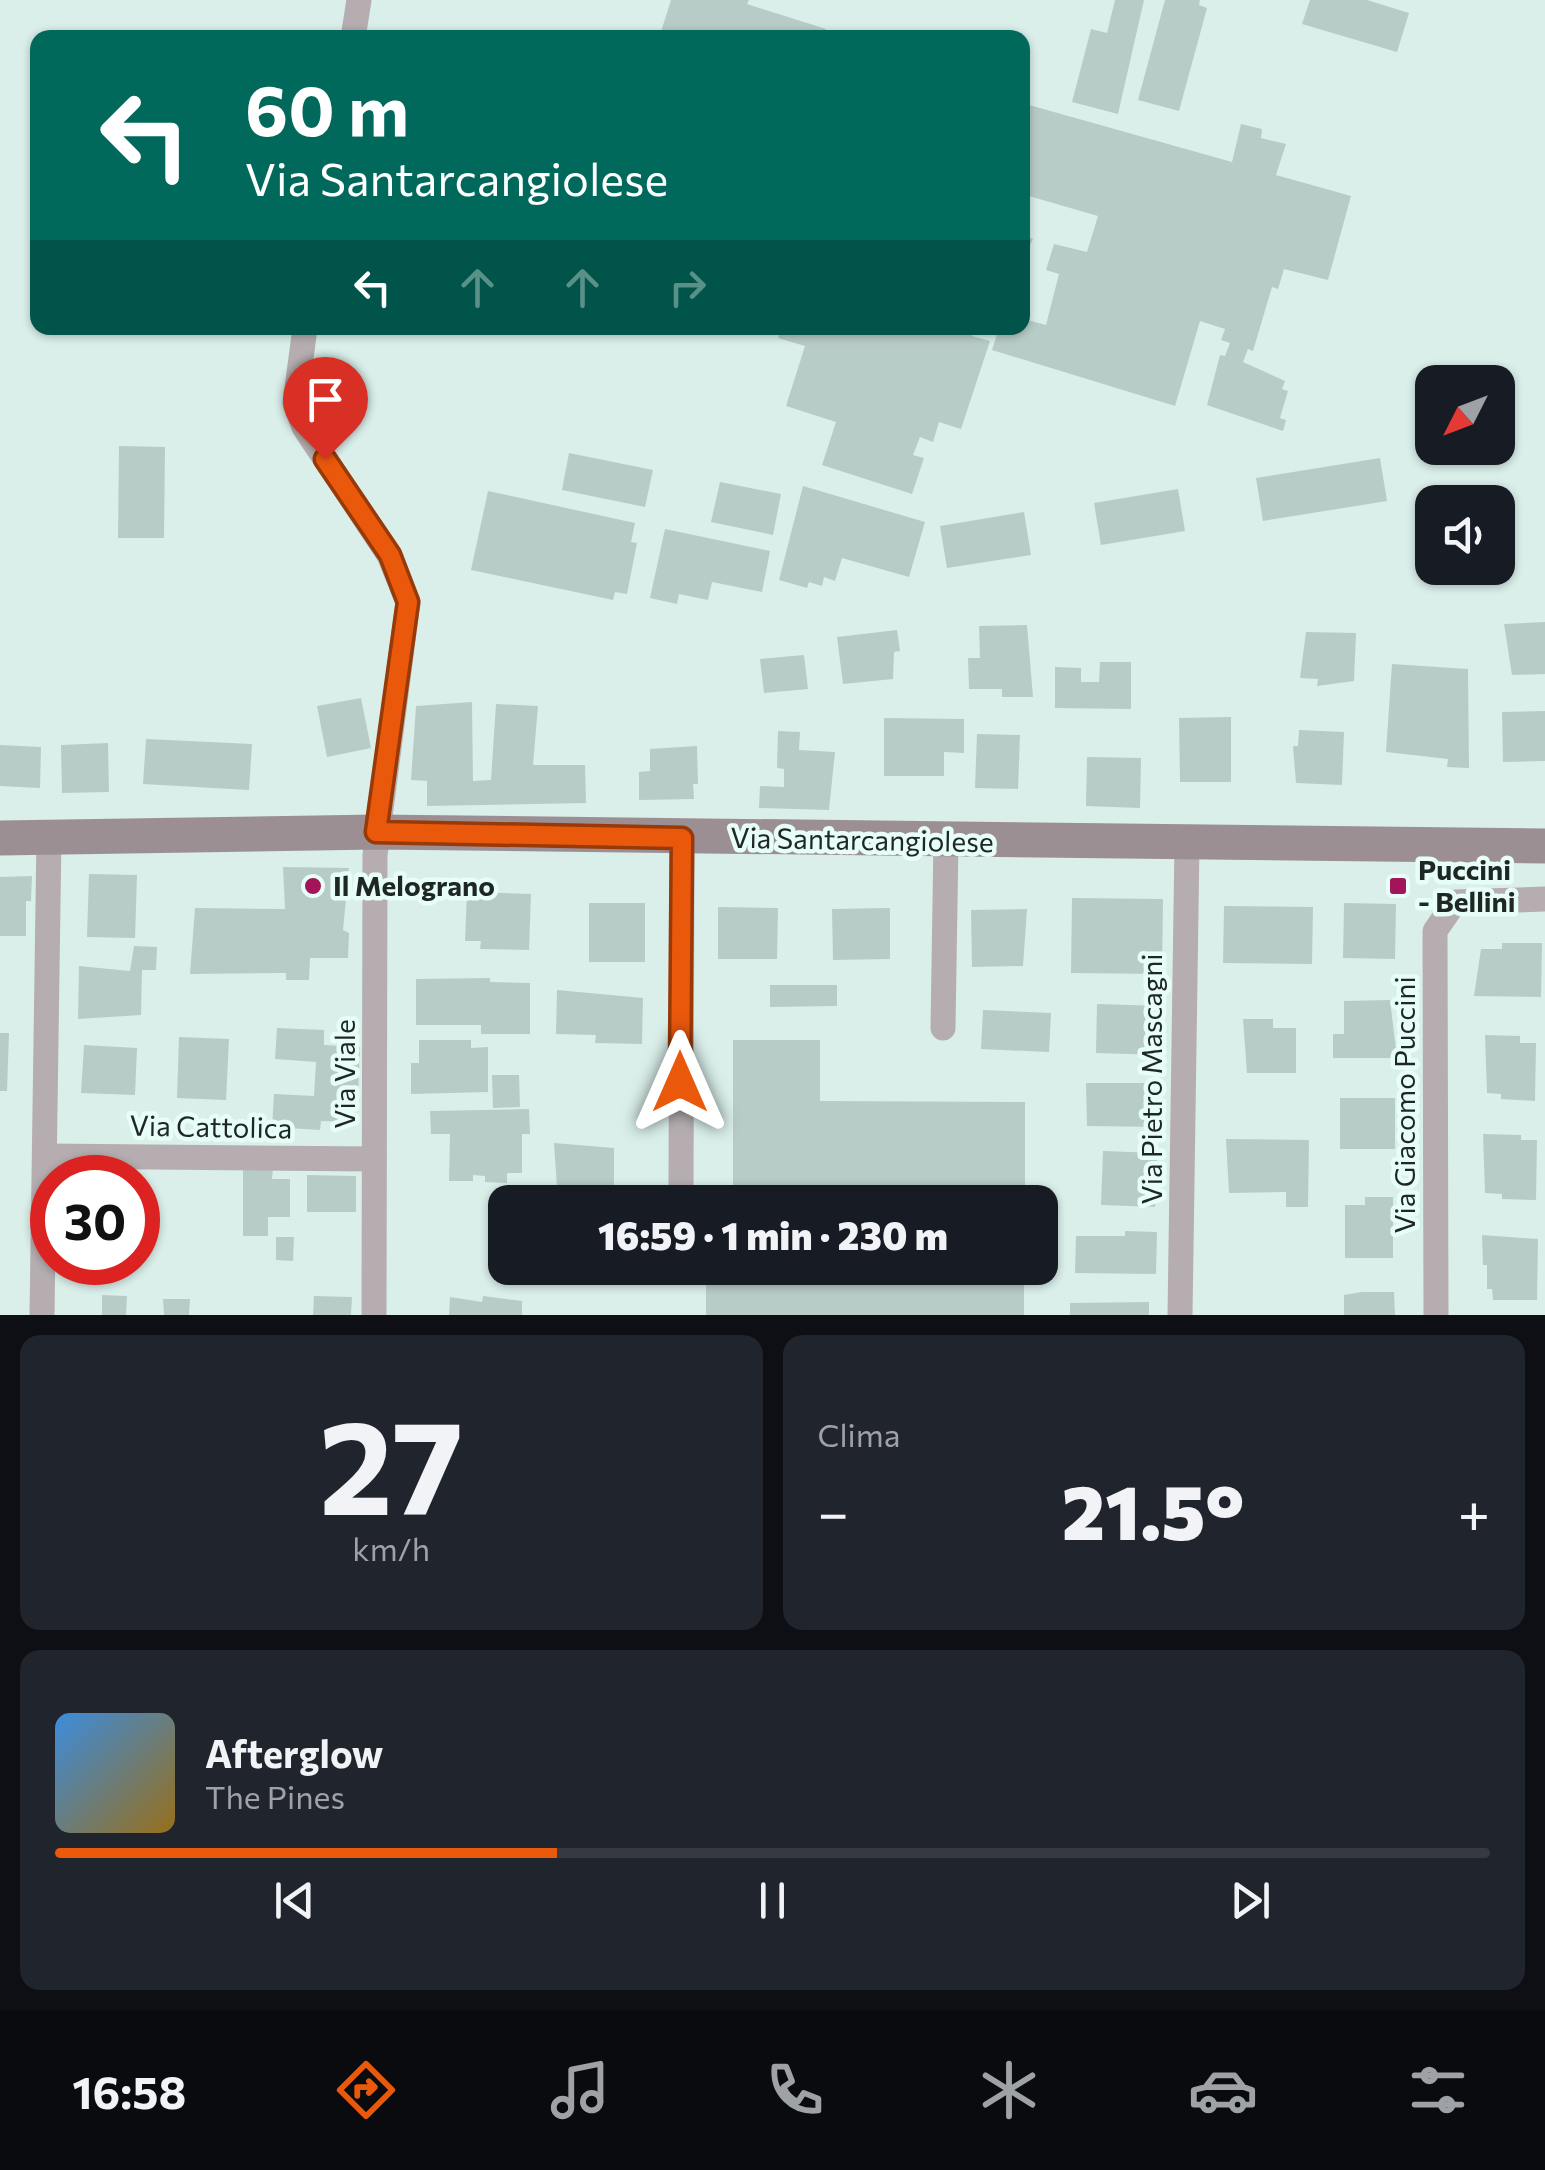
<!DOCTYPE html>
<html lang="it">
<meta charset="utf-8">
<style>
:root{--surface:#171b24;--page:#20242c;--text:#f1f3f6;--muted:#9ea1a6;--line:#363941;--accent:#ea580c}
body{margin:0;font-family:Commissioner,sans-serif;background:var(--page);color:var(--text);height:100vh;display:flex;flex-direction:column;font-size:38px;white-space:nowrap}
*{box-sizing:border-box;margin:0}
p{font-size:32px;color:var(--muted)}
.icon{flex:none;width:55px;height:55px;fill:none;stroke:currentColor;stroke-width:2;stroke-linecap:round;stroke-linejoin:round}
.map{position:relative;height:1315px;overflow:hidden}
.drawer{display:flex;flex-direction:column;gap:20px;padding:20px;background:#0d0f14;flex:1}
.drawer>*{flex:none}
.banner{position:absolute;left:30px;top:30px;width:1000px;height:305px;border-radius:20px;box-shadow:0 2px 8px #0004;background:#00695c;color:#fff;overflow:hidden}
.needle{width:65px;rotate:228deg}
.buttons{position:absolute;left:1415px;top:365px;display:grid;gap:20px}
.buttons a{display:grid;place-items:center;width:100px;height:100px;border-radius:20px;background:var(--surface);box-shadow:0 2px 8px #0004;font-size:50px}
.speed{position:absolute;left:30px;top:1155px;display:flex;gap:20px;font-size:50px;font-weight:700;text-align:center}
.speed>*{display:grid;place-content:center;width:130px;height:130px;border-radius:50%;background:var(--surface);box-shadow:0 2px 8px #0004;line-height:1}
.speed .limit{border:15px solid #d22;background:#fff;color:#111}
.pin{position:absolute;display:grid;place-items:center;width:85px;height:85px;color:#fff;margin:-102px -42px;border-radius:50% 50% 50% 0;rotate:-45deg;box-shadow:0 0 10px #0007}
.pin .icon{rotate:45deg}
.me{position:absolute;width:110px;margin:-55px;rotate:0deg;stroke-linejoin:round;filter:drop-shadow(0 0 8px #0008)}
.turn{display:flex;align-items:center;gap:35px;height:210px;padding:0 50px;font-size:45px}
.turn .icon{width:130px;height:130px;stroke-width:2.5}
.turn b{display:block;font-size:70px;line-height:85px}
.lanes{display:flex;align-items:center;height:95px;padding:0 50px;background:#0003;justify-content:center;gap:50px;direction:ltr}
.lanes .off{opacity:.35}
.big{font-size:75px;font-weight:800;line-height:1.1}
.drawer .widget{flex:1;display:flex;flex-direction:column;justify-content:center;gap:15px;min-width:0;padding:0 35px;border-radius:20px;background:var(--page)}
.drawer .dial{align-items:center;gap:0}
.dial b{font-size:130px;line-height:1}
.song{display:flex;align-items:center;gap:30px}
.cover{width:120px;height:120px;border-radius:15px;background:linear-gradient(135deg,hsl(210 70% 55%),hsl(40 70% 35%))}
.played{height:10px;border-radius:5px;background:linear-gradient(90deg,var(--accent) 35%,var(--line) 35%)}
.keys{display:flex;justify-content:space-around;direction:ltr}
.heat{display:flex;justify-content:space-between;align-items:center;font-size:55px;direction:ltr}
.drawer .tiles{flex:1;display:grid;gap:20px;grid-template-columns:1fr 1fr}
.widget:last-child{grid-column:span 2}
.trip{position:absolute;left:488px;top:1185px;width:570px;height:100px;border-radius:20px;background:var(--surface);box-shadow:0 2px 8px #0004;font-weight:800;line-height:100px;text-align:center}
.tab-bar{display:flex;height:160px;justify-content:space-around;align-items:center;background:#090b0e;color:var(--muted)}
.tab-bar .icon{width:70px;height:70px}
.tab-bar .current{color:var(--accent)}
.tab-bar b{font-size:45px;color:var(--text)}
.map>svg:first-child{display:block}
.building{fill:#b8ccc7}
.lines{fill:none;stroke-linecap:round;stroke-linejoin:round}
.street{stroke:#b5adaf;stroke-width:25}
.secondary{stroke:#9c8f93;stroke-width:35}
.route-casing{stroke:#983908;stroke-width:25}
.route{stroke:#ea580c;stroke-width:18}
.poi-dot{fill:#a3155b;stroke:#e7fdf7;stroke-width:4}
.labels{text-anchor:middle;stroke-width:9;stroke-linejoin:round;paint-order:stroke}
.street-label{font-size:28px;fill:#1f2725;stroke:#e7fdf7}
.poi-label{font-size:28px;font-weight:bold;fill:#1f2725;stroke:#e7fdf7;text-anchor:start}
</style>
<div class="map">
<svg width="1545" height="1315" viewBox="0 0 1545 1315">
<rect width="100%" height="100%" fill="#daefea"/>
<g class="building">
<polygon points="671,0 749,0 747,4 826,29 823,38 659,38"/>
<polygon points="1115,0 1144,0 1118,114 1072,102 1091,29 1107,33"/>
<polygon points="1165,0 1200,0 1199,5 1207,8 1179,111 1138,100"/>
<polygon points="1310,0 1367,0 1409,13 1397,52 1302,24"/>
<polygon points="1022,103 1232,162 1241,124 1262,129 1261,138 1286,144 1276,175 1351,196 1328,280 1284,269 1278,289 1272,287 1253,351 1248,349 1243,362 1285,381 1282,389 1288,391 1280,418 1286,420 1283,431 1207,405 1220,355 1225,356 1230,343 1221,340 1225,329 1200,321 1175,406 992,350 999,328 1022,328 1022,301 1029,303 1024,319 1046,325 1059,274 1046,270 1054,244 1087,252 1098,216 1022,194"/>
<polygon points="1022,235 1033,239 1022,260"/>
<polygon points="782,328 975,328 972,336 990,341 961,429 939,422 933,442 920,437 913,455 924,458 912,494 822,465 836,422 786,406 805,346 778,338"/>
<polygon points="119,446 165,447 164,538 118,538"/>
<polygon points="569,453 653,470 645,507 562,490"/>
<polygon points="1380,458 1387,501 1263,521 1256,478"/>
<polygon points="720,482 781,494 773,535 711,522"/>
<polygon points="803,486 925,522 909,577 842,558 835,581 824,577 822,586 809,582 807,588 779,580"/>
<polygon points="1178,489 1185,531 1101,545 1094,503"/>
<polygon points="488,491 635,523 631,542 637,543 627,594 615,592 613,600 471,570"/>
<polygon points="1024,512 1031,555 947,568 940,526"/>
<polygon points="665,529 770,551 762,592 712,582 708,600 679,594 677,604 650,598"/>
<polygon points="1545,622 1545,674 1512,675 1504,624"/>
<polygon points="1027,625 1033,697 1002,697 1002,689 969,689 968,658 980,658 979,626"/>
<polygon points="897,630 900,651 894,652 893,679 843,684 837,637"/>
<polygon points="1306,632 1356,633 1354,681 1317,686 1318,679 1300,678"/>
<polygon points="804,655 808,689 764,693 760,659"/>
<polygon points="1100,662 1131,662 1131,709 1055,708 1055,667 1081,668 1081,682 1099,682"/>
<polygon points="1392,664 1468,669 1469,768 1447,767 1448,759 1386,752"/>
<polygon points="361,698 371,748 327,757 317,706"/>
<polygon points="472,702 473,781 491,780 496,704 538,706 533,765 585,765 586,803 427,806 427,781 411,780 416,706"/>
<polygon points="1545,711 1545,761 1503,762 1502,712"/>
<polygon points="1231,717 1231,782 1180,782 1179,718"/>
<polygon points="884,718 964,719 964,753 944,752 944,776 884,776"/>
<polygon points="1299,730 1344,732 1342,785 1296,783 1293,746 1298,746"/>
<polygon points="778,731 800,732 799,750 835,752 829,810 759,808 760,786 784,787 784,769 777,768"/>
<polygon points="977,734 1020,735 1018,789 975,788"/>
<polygon points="146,739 252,744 249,790 143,784"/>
<polygon points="108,743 109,792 62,793 61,745"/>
<polygon points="0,745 41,747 40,788 0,786"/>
<polygon points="697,746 698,784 693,784 694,799 639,800 639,772 650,771 650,749"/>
<polygon points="1087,757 1141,758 1140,808 1086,806"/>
<polygon points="283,867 349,868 343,930 349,933 348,958 310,958 309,980 286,980 286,973 190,974 195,908 285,909"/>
<polygon points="89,874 137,875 135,938 87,937"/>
<polygon points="32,876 31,901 26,901 26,936 0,936 0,877"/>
<polygon points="467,892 531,894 529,950 480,949 481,941 465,941"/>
<polygon points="1072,898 1163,899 1162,974 1071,973"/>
<rect x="589" y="903" width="56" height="59"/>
<polygon points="1344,903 1396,904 1395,959 1343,958"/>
<polygon points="1224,906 1313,907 1312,964 1223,963"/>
<polygon points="718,907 778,908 777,959 718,959"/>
<polygon points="890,908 890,959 833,960 832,909"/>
<polygon points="1027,909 1023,966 972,967 971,910"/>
<polygon points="1502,943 1542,943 1541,997 1474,996 1481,949 1502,949"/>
<polygon points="134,946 157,947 156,970 142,970 141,1015 78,1019 79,966 130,971"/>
<polygon points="490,978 490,982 530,983 530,1034 481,1034 481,1025 416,1025 416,979"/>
<polygon points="770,985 837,985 837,1006 770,1007"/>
<polygon points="557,990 643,998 642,1044 595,1043 596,1035 556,1034"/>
<polygon points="1390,1000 1397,1058 1333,1058 1333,1034 1344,1034 1344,1001"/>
<polygon points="1097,1004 1162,1006 1161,1055 1096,1053"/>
<polygon points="983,1010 1051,1013 1049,1052 981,1049"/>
<polygon points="1243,1019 1273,1019 1273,1028 1296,1028 1296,1073 1247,1073"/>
<polygon points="277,1028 324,1030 324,1045 360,1047 358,1096 351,1096 349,1122 321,1121 320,1130 272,1127 274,1094 314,1096 316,1062 275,1059"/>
<polygon points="0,1033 9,1033 7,1091 0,1091"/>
<polygon points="1485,1035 1520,1036 1520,1043 1536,1043 1535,1101 1501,1099 1501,1094 1487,1093"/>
<polygon points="179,1037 229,1039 226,1100 177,1098"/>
<polygon points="419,1040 471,1040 471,1048 488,1047 488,1092 411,1094 411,1063 419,1063"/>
<polygon points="733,1040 820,1040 820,1101 1025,1102 1025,1202 733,1202"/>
<polygon points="84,1045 137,1048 135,1095 81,1093"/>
<polygon points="492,1075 519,1075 520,1107 493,1108"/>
<polygon points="1086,1083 1158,1083 1158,1127 1087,1126"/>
<rect x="1340" y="1098" width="55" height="51"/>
<polygon points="529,1109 530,1134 522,1134 522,1173 507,1173 507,1183 485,1182 485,1176 473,1175 473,1181 449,1181 450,1134 431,1134 430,1111"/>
<polygon points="1483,1134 1521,1135 1521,1140 1537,1140 1536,1200 1502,1199 1502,1194 1485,1193"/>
<polygon points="1226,1139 1309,1140 1308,1207 1286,1207 1286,1192 1229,1193"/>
<polygon points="554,1143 614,1148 614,1202 558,1202"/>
<polygon points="1103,1151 1157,1153 1155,1207 1101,1205"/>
<polygon points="243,1168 273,1168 272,1179 290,1179 290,1217 268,1217 268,1236 243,1236"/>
<polygon points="307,1175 356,1176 356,1212 307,1212"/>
<polygon points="1365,1197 1393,1197 1393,1258 1345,1258 1345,1205 1365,1205"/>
<polygon points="138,1199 156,1200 156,1224 138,1224"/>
<polygon points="1125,1231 1157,1232 1156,1274 1075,1273 1076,1236 1125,1236"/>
<polygon points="1482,1235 1538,1239 1537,1300 1493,1300 1492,1289 1487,1289 1487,1265 1483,1265"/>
<polygon points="276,1237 294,1237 293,1261 276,1260"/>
<polygon points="690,1268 1024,1268 1024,1315 706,1315 706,1278 690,1278"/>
<polygon points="1362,1292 1394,1292 1395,1315 1344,1315 1344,1295"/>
<polygon points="102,1295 127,1296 126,1315 102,1315"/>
<polygon points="314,1296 352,1297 351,1315 313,1315"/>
<polygon points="483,1296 522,1301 522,1315 449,1315 450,1297 482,1302"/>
<polygon points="163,1299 190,1299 189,1315 164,1315"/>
<polygon points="1149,1302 1149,1315 1070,1315 1070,1303"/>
</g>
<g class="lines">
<g class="street">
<polyline points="353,38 359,0"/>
<polyline points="305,328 295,403 304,427 389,555 408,602 375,855 374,1315"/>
<polyline points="943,1028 946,840"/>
<polyline points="47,1156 374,1159"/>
<polyline points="681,1191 682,838"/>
<polyline points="42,1315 49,835"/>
<polyline points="1180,1315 1187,843"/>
<polyline points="1436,1315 1435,931 1455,902 1545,899"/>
</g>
<polyline class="secondary" points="0,838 376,832 1545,846"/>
</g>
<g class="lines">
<defs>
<polyline id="route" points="325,459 390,555 408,602 376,832 682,838 680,1082"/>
</defs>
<use href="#route" class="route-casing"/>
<use href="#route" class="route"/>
</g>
<g class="poi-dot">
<circle cx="313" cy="886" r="10"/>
<rect x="1388" y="876" width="20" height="20" rx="5"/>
</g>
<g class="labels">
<g class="street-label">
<text transform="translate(862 840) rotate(1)" y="10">Via Santarcangiolese</text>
<text transform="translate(345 1074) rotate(-90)" y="10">Via Viale</text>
<text transform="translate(1152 1079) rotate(-90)" y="10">Via Pietro Mascagni</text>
<text transform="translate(1405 1105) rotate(-90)" y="10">Via Giacomo Puccini</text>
<text transform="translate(211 1127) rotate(1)" y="10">Via Cattolica</text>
</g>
<g class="poi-label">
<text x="1418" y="880">Puccini<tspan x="1418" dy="32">- Bellini</tspan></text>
<text x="333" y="896">Il Melograno</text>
</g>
</g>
</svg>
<div class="buttons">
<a><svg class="needle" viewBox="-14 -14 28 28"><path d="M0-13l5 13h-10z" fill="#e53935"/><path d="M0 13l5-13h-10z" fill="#9ea1a6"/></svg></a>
<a><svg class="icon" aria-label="sound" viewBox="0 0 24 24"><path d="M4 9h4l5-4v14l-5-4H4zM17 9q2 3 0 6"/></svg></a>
</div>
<div class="speed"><div class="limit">30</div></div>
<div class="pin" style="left:325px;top:459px;background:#d93025"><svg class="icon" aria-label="arrive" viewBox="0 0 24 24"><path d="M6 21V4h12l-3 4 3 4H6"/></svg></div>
<svg class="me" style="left:680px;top:1082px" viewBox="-20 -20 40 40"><path d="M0-17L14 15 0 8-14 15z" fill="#ea580c" stroke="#fff" stroke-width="4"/></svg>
<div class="trip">16:59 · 1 min · 230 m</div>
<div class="banner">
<div class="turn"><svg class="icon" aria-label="left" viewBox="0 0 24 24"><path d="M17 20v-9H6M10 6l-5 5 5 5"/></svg><div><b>60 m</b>Via Santarcangiolese</div></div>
<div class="lanes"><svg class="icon" aria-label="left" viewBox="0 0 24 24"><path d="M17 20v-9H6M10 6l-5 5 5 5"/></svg><svg class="icon off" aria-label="ahead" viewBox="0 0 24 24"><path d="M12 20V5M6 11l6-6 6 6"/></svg><svg class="icon off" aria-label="ahead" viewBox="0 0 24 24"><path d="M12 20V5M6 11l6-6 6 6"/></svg><svg class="icon off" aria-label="right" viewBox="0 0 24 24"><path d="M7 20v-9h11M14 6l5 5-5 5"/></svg></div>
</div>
</div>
<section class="drawer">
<div class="tiles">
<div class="widget dial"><b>27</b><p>km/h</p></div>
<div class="widget"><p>Clima</p>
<div class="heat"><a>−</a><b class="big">21.5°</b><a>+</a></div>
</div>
<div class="widget">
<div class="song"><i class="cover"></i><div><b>Afterglow</b><p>The Pines</p></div></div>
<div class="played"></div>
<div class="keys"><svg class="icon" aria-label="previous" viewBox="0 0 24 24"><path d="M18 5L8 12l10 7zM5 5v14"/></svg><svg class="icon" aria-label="pause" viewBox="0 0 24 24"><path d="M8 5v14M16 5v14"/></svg><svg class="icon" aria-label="next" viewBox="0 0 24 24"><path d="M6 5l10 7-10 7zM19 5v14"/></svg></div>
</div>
</div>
</section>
<nav class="tab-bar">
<b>16:58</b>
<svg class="icon current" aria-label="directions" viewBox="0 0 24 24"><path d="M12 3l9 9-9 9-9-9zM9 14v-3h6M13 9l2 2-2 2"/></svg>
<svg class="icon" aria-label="music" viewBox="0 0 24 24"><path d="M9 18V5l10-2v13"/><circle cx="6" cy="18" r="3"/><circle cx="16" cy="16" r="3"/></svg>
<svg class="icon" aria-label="phone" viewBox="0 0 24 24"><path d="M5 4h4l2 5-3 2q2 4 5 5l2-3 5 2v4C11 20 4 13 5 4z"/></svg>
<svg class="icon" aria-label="climate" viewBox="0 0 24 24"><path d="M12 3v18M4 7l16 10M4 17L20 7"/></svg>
<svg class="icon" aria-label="car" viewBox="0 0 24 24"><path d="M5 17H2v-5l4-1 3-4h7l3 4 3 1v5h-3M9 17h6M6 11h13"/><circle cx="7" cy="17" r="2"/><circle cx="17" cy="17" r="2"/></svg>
<svg class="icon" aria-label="filters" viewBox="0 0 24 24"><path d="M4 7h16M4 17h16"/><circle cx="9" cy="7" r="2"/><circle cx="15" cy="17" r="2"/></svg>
</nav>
